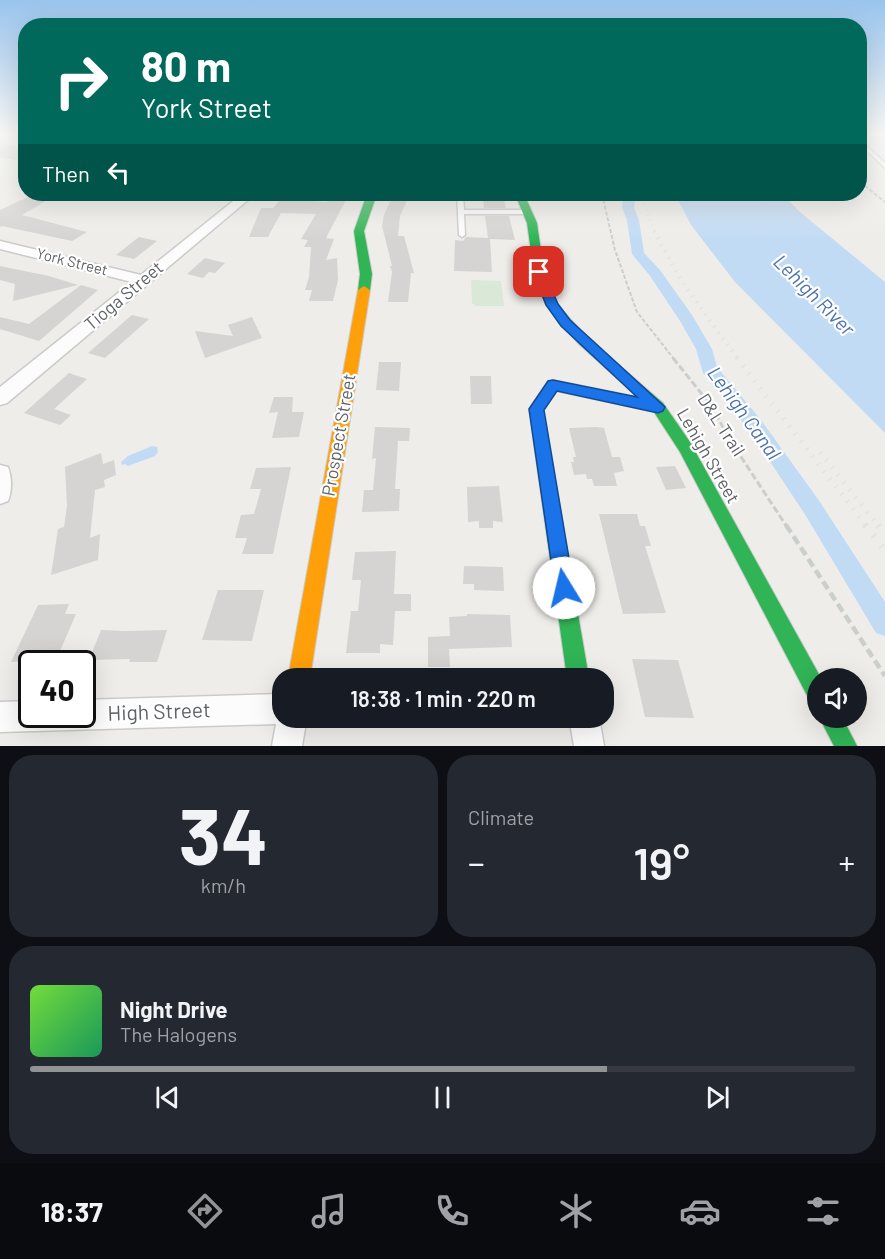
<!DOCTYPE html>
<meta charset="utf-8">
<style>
:root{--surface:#171b24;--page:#242831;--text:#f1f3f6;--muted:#9ea1a6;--line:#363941;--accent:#919394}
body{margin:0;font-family:Barlow,sans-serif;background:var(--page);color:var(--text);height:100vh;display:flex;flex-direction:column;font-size:22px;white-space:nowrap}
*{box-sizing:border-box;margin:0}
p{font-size:20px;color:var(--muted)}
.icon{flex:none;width:33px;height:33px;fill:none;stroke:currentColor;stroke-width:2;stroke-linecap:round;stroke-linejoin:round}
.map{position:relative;height:746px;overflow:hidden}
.drawer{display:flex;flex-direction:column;gap:9px;padding:9px;background:#0d0f14;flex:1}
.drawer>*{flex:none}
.banner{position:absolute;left:18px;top:18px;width:849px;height:183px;border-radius:24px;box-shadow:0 6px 24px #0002;background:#00695c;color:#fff;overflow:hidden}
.fabs{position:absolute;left:807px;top:668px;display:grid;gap:12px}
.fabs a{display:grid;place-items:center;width:60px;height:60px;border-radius:50%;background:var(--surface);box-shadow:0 6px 24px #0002;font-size:30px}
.speed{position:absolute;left:18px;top:650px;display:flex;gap:12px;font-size:30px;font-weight:700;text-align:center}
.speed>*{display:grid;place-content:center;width:78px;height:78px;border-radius:50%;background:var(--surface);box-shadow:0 6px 24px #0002;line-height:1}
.speed .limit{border:3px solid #111;border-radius:9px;background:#fff;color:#111}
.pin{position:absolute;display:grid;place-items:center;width:51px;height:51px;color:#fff;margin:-26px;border-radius:12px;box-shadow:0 3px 9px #0006}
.me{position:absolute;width:66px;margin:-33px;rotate:351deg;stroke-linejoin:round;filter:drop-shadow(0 0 4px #0008)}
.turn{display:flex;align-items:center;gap:21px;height:126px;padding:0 24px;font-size:27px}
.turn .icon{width:78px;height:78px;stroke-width:2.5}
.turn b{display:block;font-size:42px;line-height:51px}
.then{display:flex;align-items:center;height:57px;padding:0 24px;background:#0003;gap:12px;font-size:22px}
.big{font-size:45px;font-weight:600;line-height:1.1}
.drawer .card{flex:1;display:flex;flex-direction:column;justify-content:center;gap:9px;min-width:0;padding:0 21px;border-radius:24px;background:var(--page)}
.drawer .dial{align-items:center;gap:0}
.dial b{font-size:78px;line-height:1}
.song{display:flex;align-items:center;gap:18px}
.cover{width:72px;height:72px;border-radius:9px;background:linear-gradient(135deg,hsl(100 70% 55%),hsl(150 70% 35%))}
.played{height:6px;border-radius:3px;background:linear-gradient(90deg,var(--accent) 70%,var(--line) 70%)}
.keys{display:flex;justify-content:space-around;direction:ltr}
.heat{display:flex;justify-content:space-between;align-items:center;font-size:33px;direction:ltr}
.drawer .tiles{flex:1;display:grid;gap:9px;grid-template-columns:1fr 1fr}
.card:last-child{grid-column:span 2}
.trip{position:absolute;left:272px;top:668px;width:342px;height:60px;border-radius:24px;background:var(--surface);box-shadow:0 6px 24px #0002;font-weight:600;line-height:60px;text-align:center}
.tab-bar{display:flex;height:96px;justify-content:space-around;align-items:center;background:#090b0e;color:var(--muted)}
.tab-bar .icon{width:42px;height:42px}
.tab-bar .on{color:var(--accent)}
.tab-bar b{font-size:27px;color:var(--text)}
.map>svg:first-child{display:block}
.green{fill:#d9e8d7}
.water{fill:#c2dbf4}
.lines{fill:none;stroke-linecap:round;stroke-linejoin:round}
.canal{fill:#c2dbf4;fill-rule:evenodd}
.building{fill:#d5d4d2}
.lane-casing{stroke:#cbcbcb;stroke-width:3}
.street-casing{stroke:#cbcbcb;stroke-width:3}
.fast-casing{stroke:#cbcbca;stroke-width:2}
.slow-casing{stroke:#cbcbca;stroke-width:2}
.path-far2{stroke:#cacecc;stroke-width:2;stroke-dasharray:4 2;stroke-linecap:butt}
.path-far1{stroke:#cacecc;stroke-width:3;stroke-dasharray:7 3;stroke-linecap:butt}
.path{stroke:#cacecc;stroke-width:4.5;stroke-dasharray:9 4.5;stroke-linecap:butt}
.lane{fill:#fcfcfc;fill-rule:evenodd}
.street{fill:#fcfcfc;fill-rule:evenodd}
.fast{fill:#30b455;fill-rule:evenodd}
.slow{fill:#ff9f0a;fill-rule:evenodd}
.rail-far3{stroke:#e3e4e3;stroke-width:3;stroke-dasharray:1 4.5;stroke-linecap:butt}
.rail-far2{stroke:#e3e4e3;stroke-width:4;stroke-dasharray:1.5 6;stroke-linecap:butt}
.rail-far1{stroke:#e3e4e3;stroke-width:5;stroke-dasharray:1.5 8;stroke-linecap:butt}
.rail{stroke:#e3e4e3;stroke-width:7;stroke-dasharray:2 11;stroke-linecap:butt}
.route{fill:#1a73e8;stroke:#114b97;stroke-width:1.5}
.labels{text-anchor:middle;stroke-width:4.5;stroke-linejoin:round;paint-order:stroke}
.far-street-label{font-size:15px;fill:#5f6266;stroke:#fff}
.street-label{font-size:18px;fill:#5f6266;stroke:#fff}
.water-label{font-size:20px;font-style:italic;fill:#4c73a9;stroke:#fff}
.near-street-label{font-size:21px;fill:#5f6266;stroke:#fff}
</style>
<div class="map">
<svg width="885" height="746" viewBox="0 0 885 746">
<rect width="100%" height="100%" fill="#eeede9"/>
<polygon class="green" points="471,280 501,281 504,306 476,306 472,303"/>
<g class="water">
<polygon points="675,194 782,194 800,212 885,282 885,433 735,282 691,225"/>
<polygon points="152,446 157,447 158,452 155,456 128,466 125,464 122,465 121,462 128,456"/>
</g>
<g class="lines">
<polygon class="canal" points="619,194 630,194 635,200 634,208 639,220 644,253 660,270 692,315 712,349 717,367 761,420 820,502 885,602 885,636 876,633 806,516 749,430 703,373 696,349 680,321 650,276 632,254 627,220 622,208 623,200"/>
</g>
<g class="building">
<polygon points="0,143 26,148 26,162 0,157"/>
<polygon points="34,194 54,196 22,215 87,232 72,241 2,226 0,227 0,210"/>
<polygon points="332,194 349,194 326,238 334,239 326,260 337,258 338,280 333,301 309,301 312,290 305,290 309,277 311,247 304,247 308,240 301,239 316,214 281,213 268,237 249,237 261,208 273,208 281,199 327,202"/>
<polygon points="393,195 409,196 400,216 398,236 404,236 414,273 411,273 408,302 388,302 392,272 390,266 392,266 382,226 384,215"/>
<polygon points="483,196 503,196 506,208 484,208"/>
<polygon points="485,216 509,216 515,240 490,239 492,272 454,271 455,240 463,241 466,237 488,238"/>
<polygon points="139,237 157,241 134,259 116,255"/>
<polygon points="205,258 225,263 215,273 209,272 203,278 187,274"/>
<polygon points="0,266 49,276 78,285 13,301 15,284 0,280"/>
<polygon points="81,285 98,290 39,341 0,329 0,317 29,324"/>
<polygon points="132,315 149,319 105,358 88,353"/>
<polygon points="252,317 262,338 205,358 195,331 233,336 228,325"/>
<polygon points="379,362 401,362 399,391 376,390"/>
<polygon points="69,373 87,379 54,409 71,415 60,425 24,413"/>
<polygon points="470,376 491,376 492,404 471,404"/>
<polygon points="274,397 293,397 292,412 304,412 299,437 272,438 278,412 269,413"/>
<polygon points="375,427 410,428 409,441 398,441 395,489 400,489 399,511 362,512 364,490 373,490 376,458 372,459"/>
<polygon points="596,427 604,428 612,457 620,457 624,471 614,473 617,486 594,486 592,479 587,479 586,474 574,475 571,462 574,462 573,457 576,457 569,428"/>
<polygon points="101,453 103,464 114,460 116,475 104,480 105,487 95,490 90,538 100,534 98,560 51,575 58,529 64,527 67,506 65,467"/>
<polygon points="675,466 686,488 666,490 656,467"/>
<polygon points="291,467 273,554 242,554 247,538 235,538 241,515 254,514 261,489 250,489 256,468"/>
<polygon points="499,486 503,522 493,521 493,528 479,528 479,521 468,522 467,487"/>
<polygon points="599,514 637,514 640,526 645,526 651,546 645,546 666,613 623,614"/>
<polygon points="396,551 394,594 411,594 411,611 395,611 393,645 380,644 380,653 346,653 351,611 358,611 361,580 352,580 355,552"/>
<polygon points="464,566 503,567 504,591 474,590 474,584 463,584"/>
<polygon points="218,590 264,590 252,641 202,640"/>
<polygon points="69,604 65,614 76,614 56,660 11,662 38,605"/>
<polygon points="467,614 510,615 512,647 449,649 450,667 428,667 428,637 450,636 449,617 467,616"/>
<polygon points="101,630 125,631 167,630 157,662 129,662 130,659 89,660"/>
<polygon points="632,659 678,660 694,718 645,717"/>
</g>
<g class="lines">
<defs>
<g id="lane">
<polygon points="860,140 885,163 885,168 860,144"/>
<polygon points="457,194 463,194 464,210 528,210 531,212 528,214 464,214 465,235 462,237 459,235"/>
</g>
<g id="street">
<polygon points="17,135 26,135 26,139 18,137"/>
<polygon points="242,194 255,194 7,403 0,405 0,387 132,282 0,249 0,241 141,275"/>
<path d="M 0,465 L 8,467 C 12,478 12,491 8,501 L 0,504 Z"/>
<polygon points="282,694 282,717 307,717 302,746 272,746 276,724 0,732 0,702 32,701 32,714 82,714 82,700"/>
<polygon points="569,717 599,717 604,746 574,746"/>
</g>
<g id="fast">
<polygon points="367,194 377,194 364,231 372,274 370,290 364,294 358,290 360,274 354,231"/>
<polygon points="515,194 524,194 537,223 544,272 557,304 587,338 663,403 690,442 821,678 818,678 818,704 810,701 680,452 654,412 556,391 543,410 589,678 567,678 529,409 548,381 553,380 638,397 579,344 546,305 534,272 527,223"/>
<polygon points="819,717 842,717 857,746 834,746"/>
</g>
<polygon id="slow" points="364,286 370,290 310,678 288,678 358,290"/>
</defs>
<use href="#lane" class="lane-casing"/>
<use href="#street" class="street-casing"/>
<use href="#fast" class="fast-casing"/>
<use href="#slow" class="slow-casing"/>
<g class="path-far2">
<polyline points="860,182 885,202"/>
<polyline points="602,194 615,250 637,312 674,359"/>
</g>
<polyline class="path-far1" points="673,358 713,408 728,437 787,527"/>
<polyline class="path" points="786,525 885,676"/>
<use href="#lane" class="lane"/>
<use href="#street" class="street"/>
<use href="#fast" class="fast"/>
<use href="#slow" class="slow"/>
<polyline class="rail-far3" points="640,194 655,232"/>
<polyline class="rail-far2" points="654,231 682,282 738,359"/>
<g class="rail-far1">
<polyline points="737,358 867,527"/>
<polyline points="820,452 879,527"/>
</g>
<g class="rail">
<polyline points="865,525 885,550"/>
<polyline points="878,525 885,534"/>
</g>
</g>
<linearGradient id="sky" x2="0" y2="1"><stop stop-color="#99c4ed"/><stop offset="0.56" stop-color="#f7f7f5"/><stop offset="1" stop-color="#f7f7f5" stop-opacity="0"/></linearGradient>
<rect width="885" height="239" fill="url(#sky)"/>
<polygon class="route" points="539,268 544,272 558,304 570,320 665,407 663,411 658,413 557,391 544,410 574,588 571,595 564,598 558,595 555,588 529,409 548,381 553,380 637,397 561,326 546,305 533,272"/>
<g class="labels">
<g class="far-street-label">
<text transform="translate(72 262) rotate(14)" y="5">York Street</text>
</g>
<g class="street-label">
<text transform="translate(124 296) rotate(-40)" y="6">Tioga Street</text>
<text transform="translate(721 425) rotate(57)" y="6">D&amp;L Trail</text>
<text transform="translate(339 435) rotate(-80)" y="6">Prospect Street</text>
<text transform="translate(708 456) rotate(60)" y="6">Lehigh Street</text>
</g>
<g class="water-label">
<text transform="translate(814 295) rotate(45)" y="7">Lehigh River</text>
<text transform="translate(744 413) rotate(54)" y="7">Lehigh Canal</text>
</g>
<g class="near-street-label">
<text transform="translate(159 712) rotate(-2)" y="7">High Street</text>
</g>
</g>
</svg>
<div class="fabs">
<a><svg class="icon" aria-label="sound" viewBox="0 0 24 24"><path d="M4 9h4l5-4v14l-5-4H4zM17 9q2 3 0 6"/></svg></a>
</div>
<div class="speed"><div class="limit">40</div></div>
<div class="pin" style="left:539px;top:272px;background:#d93025"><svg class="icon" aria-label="arrive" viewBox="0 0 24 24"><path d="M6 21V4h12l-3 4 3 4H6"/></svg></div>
<svg class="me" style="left:564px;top:588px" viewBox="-20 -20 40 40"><circle r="19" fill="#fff"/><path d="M0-13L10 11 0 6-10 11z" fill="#1a73e8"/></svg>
<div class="trip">18:38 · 1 min · 220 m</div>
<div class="banner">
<div class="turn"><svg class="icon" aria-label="right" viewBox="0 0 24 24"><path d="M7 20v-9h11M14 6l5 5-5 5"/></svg><div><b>80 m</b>York Street</div></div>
<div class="then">Then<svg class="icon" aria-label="left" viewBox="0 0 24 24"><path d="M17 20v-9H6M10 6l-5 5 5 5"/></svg></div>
</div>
</div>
<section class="drawer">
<div class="tiles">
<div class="card dial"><b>34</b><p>km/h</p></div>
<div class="card"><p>Climate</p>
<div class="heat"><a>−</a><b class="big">19°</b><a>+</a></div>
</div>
<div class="card">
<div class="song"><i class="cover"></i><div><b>Night Drive</b><p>The Halogens</p></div></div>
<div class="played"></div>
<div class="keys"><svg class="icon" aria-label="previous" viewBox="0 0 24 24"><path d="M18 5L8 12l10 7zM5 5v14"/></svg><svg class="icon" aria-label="pause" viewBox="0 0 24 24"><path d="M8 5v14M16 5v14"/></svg><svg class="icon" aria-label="next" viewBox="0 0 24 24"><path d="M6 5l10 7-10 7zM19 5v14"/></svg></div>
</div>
</div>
</section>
<nav class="tab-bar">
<b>18:37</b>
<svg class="icon on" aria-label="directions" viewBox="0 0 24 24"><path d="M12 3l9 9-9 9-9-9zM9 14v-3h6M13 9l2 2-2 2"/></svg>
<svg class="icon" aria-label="music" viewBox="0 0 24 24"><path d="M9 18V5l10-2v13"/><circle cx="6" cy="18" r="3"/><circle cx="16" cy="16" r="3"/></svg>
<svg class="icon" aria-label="phone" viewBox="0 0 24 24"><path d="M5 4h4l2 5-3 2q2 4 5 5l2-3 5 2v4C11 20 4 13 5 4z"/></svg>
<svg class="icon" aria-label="climate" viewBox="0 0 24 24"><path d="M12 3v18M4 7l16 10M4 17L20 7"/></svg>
<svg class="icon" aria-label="car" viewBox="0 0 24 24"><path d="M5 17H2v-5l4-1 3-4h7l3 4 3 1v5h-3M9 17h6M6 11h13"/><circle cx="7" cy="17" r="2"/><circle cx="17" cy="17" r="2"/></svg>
<svg class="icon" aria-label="filters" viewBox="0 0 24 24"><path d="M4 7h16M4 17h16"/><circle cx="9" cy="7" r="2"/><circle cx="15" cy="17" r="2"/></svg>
</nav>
